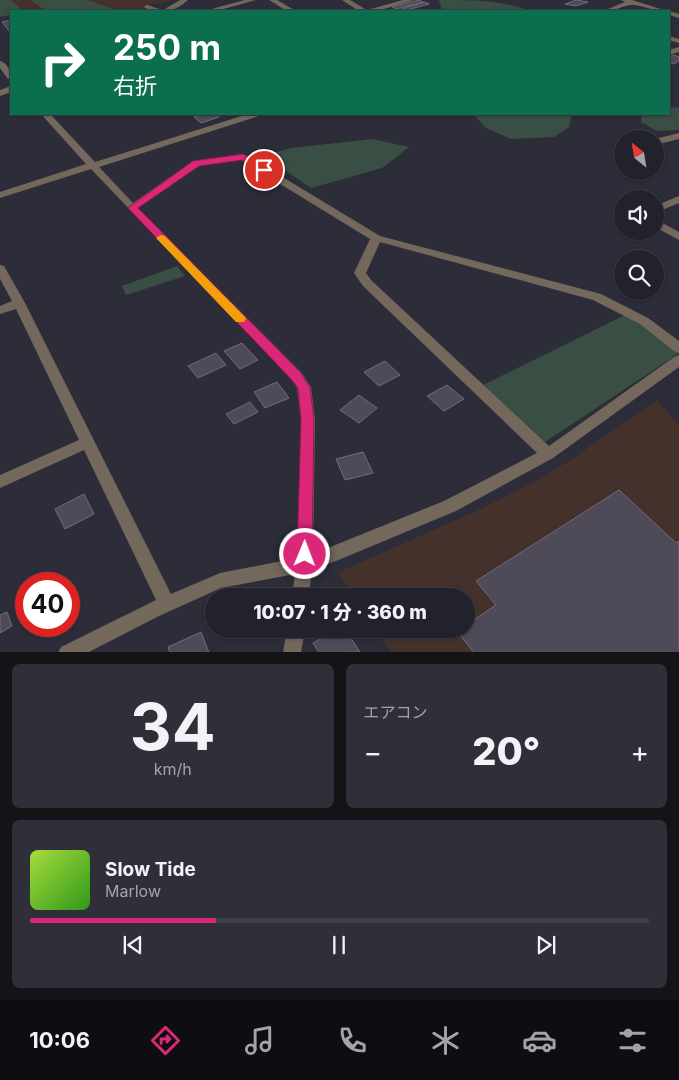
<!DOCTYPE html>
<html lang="ja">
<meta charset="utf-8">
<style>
:root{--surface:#22222c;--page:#2e2f38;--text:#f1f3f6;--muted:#a2a4a9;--line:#3f3f48;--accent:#db2777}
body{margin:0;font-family:Inter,"Noto Sans JP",sans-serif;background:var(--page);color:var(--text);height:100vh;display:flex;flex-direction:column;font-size:19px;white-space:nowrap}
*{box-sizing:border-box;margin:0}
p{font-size:16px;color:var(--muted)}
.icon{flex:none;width:28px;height:28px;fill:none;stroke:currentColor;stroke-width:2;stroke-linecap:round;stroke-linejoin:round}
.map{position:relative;height:652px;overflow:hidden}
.side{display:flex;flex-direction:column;gap:12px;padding:12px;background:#131318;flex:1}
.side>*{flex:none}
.banner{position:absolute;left:10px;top:10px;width:660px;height:105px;border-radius:0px;box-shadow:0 1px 4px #0004,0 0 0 1px var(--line);background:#0b6e4f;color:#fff;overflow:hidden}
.needle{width:32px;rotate:330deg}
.fabs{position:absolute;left:614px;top:130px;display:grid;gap:10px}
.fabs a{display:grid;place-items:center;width:50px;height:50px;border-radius:50%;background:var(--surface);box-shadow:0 1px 4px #0004,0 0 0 1px var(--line);font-size:25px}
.speed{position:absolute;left:15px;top:572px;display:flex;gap:10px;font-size:25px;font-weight:700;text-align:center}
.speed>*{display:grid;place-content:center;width:65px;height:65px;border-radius:50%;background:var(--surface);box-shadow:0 1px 4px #0004,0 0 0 1px var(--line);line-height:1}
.speed .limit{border:8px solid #d22;background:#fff;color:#111}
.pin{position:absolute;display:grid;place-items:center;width:42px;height:42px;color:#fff;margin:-21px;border:2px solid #fff;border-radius:50%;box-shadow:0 1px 5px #0007}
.me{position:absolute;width:55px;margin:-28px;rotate:1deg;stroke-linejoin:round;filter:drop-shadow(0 0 4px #0008)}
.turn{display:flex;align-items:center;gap:18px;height:105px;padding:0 20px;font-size:22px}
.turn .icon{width:65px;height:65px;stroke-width:2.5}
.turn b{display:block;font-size:35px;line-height:42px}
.big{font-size:38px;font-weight:800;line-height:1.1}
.side .card{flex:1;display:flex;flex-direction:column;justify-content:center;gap:8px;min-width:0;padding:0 18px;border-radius:8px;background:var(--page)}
.side .dial{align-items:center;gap:0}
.dial b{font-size:65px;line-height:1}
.song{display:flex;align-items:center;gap:15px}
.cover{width:60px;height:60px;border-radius:8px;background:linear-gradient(135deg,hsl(80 70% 55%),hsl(110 70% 35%))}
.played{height:5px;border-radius:2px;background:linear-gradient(90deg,var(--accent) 30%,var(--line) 30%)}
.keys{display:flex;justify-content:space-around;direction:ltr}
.heat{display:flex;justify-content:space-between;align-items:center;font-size:28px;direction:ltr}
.side .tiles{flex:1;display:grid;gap:12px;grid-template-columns:1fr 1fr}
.card:last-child{grid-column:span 2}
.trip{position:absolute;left:205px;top:588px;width:270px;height:50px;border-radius:25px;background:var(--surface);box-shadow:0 1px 4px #0004,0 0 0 1px var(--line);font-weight:800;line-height:50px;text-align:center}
.tab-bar{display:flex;height:80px;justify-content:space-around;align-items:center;background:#0e0e12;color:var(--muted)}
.tab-bar .icon{width:35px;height:35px}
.tab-bar .on{color:var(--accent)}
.tab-bar b{font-size:22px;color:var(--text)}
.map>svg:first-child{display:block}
.industrial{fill:#44312b}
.green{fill:#394f43}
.building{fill:#4f4a58;stroke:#716b7a}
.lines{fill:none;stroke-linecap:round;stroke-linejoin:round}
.minor{fill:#74685d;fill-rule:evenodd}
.route{fill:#db2777;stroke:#8e194d}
.slow{fill:#f59e0b}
</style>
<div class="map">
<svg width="679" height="653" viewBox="0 0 679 653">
<rect width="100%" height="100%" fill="#2d2d3a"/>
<g class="industrial">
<polygon points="11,0 172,0 167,2 152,4 143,11 24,11"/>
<polygon points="657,400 679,425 679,652 391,652 375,629 466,629 466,596 353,596 337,573 474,512 534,482 569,461"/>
</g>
<g class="green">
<polygon points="0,0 11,0 24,11 11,11 11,15 0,17"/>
<polygon points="31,0 87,0 119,11 46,11"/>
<path d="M 439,0 C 470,0 502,0 530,11 L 442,11 Z"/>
<polygon points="669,107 679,108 679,130 657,131 641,122 642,114 669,114"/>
<polygon points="473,114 572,114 569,127 554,137 511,139 486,128"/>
<polygon points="372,139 409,147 382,168 311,188 264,156 291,148"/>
<polygon points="177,266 185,276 126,295 122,286"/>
<polygon points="627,314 649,325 679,353 545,442 483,385"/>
</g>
<g class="building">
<polygon points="419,0 423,2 396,9 392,7"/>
<polygon points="576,0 588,2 576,6 565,4"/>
<polygon points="425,2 429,4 403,11 398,10"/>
<polygon points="11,20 11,32 10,32 2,22"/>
<polygon points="674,55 679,57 679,61 673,64 669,62 669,57"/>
<polygon points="204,114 215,114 219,117 201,123 194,117"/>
<polygon points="242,343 258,360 240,369 224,351"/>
<polygon points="216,353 226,365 198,378 188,366"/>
<polygon points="385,361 400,375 379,386 364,372"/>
<polygon points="277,382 289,398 265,408 254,392"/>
<polygon points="447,385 464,399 444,411 427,396"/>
<polygon points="359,395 377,408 359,423 340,410"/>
<polygon points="250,402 258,412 234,424 226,414"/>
<polygon points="363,452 373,473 345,480 336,459"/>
<polygon points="619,490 676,543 679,541 679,653 474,653 457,631 466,629 466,625 496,605 476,581"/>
<polygon points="84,494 94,514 65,529 55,509"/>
<polygon points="7,612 12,626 0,633 0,615"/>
<polygon points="338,629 345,629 360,652 319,653 313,643"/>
<polygon points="201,632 209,653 170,653 168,647"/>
</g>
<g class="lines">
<g class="minor">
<path d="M 180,0 L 188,0 C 176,11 158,17 144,7 L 147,5 L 163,10 Z"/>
<polygon points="245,0 256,0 216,11 204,11"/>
<polygon points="269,0 277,0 296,11 287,11"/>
<polygon points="342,0 350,0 367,10 403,0 414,0 377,11 359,11"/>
<path d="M 621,0 L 632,0 L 667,11 C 654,12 641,4 631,5 C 621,6 614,12 603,11 L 625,2 Z"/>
<polygon points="580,9 584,11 572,11 574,10"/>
<polygon points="667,11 669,11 679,14 679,18 669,15"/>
<polygon points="669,36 679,39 679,43 669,40"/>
<polygon points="679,47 679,52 669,55 669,50"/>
<path d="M 0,61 C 8,63 11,72 11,79 L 8,79 L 0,68 Z"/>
<polygon points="11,86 11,92 0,96 0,90"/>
<path d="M 41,114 L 50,114 L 95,162 L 248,114 L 260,114 L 259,116 L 99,167 L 133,203 L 193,161 L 246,155 L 380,236 L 601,294 L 648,318 L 679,341 L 679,353 L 674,351 L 640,324 L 593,300 L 380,242 L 366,273 L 371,280 L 549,446 L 674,357 L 679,355 L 679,367 L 553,458 L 456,511 L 336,561 L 313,569 L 308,596 L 292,596 L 295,574 L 221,588 L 159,616 L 87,653 L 58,653 L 61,647 L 156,600 L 84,450 L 0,488 L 0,475 L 79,440 L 16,309 L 0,314 L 0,306 L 12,301 L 0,279 L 0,265 L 4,266 L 25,303 L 171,594 L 220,573 L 297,558 L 301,420 L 297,388 L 291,378 L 91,169 L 0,198 L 0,192 L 86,164 ZM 241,160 L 370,239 L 354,273 L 363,286 L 537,453 L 444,501 L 313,554 L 315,420 L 311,387 L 301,372 L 138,208 L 199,166 Z"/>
<polygon points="679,133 679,139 655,145 655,139"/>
<polygon points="679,196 679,203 655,213 655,206"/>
<polygon points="655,219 679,232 679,240 655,227"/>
<polygon points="287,629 305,629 301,653 283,653"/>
</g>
</g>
<polygon class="route" points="243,154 269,170 264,173 261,172 242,160 199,166 138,208 300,372 310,387 314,420 312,554 310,558 305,560 299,558 297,554 301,420 298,388 291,379 128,208 193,161"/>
<polygon class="slow" points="161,235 165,236 244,316 246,319 244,322 236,322 158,240 156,238"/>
</svg>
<div class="fabs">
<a><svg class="needle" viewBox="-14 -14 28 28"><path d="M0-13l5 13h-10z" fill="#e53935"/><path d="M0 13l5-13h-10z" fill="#a2a4a9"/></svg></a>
<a><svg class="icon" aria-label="sound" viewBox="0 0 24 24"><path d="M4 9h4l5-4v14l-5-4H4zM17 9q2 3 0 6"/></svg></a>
<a><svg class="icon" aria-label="search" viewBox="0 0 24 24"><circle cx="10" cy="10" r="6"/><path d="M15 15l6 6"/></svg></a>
</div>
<div class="speed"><div class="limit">40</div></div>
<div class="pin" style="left:264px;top:170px;background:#d93025"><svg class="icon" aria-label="arrive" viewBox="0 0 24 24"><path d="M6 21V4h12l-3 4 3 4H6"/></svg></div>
<svg class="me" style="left:305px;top:554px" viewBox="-20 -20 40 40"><circle r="17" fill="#db2777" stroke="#fff" stroke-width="3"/><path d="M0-11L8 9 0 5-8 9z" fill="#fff"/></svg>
<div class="trip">10:07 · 1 分 · 360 m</div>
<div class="banner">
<div class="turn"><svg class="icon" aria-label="right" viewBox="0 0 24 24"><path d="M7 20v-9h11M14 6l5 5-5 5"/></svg><div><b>250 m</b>右折</div></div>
</div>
</div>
<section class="side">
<div class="tiles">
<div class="card dial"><b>34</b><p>km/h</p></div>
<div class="card"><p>エアコン</p>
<div class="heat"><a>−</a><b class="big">20°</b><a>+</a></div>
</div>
<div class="card">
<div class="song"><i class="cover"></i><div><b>Slow Tide</b><p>Marlow</p></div></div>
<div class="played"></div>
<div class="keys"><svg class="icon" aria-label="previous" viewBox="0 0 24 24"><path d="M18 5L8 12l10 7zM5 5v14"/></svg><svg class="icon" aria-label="pause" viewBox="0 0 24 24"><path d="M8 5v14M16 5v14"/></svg><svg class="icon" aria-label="next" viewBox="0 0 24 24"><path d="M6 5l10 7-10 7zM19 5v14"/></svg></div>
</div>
</div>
</section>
<nav class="tab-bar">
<b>10:06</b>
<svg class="icon on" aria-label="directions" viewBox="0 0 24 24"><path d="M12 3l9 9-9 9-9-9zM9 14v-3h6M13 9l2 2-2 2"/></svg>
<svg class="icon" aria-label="music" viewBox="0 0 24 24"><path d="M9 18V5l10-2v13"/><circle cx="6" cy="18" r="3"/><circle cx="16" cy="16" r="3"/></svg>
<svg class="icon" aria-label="phone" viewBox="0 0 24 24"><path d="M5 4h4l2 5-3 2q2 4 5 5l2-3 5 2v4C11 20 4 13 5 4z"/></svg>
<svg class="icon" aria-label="climate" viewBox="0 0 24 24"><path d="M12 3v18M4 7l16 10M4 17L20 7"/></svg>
<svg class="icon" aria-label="car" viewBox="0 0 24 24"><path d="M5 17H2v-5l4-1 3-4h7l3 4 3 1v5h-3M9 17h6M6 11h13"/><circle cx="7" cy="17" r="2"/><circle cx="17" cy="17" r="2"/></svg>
<svg class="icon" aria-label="filters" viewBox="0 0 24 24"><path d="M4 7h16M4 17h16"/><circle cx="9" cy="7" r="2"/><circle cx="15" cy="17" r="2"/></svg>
</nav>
